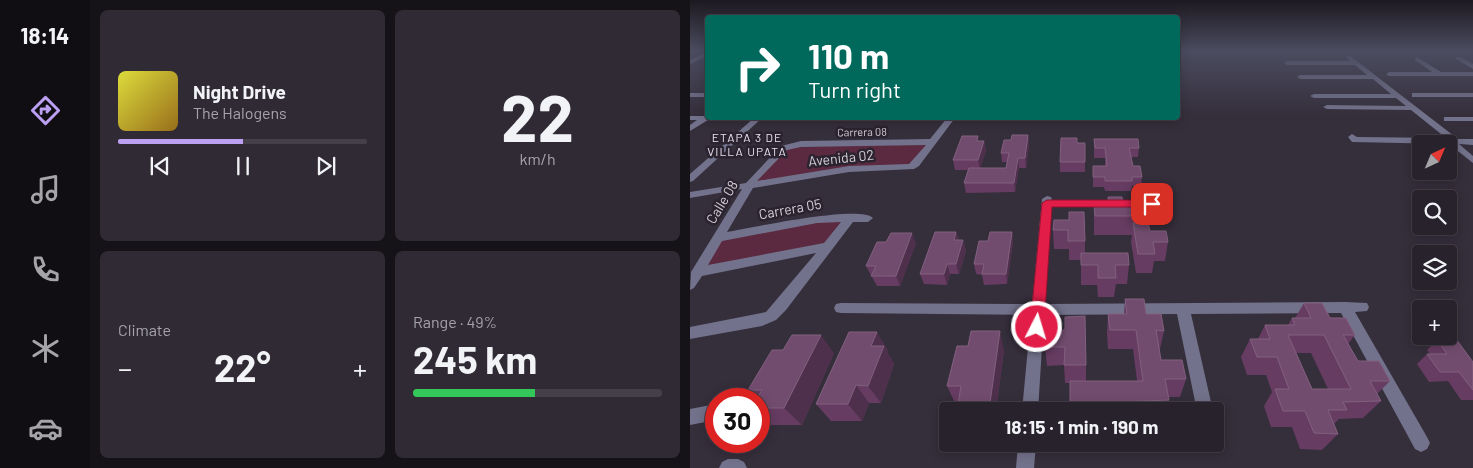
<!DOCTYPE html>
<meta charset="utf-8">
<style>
:root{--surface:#28222c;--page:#302a34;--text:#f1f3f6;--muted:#a5a4a9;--line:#443f48;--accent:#bca0f2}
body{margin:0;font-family:Barlow,sans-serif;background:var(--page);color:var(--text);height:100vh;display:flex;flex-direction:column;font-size:19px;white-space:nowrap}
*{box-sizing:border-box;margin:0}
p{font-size:16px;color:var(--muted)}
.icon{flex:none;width:28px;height:28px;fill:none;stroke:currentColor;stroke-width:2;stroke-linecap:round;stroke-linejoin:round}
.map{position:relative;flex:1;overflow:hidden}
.panel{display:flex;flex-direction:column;gap:10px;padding:10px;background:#161318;width:600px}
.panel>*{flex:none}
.guide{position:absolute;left:15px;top:15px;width:475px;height:105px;border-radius:5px;box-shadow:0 2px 12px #0003,0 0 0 1px var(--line);background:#00695c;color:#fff;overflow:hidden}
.needle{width:32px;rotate:44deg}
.buttons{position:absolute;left:722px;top:135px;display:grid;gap:10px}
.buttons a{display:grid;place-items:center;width:45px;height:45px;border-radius:5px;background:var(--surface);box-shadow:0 2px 12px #0003,0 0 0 1px var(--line);font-size:25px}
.speed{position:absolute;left:15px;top:388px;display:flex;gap:10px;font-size:25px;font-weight:700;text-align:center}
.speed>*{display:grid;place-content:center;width:65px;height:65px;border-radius:50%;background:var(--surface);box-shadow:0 2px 12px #0003,0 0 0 1px var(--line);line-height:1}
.speed .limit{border:8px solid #d22;background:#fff;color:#111}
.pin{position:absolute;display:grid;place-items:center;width:42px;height:42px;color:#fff;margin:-21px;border-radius:10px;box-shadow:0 2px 8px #0006}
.me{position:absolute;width:55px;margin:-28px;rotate:5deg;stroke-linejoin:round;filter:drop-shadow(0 0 4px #0008)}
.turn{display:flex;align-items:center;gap:18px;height:105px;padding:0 20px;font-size:22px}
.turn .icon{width:65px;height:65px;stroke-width:2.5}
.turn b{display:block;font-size:35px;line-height:42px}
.big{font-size:38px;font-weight:700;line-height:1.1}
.panel .card{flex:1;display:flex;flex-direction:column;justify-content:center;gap:8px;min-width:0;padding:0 18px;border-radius:8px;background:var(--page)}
.panel .dial{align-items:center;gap:0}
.dial b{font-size:65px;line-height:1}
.song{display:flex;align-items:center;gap:15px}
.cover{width:60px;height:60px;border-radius:8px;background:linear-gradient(135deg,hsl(60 70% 55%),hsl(40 70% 35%))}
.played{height:5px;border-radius:2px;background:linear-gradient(90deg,var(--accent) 50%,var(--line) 50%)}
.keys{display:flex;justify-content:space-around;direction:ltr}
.heat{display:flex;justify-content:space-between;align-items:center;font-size:28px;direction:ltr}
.charge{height:8px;border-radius:4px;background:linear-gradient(90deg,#34c759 49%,var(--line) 0)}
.panel .tiles{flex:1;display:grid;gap:10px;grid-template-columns:repeat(2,1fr)}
.trip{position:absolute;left:249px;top:402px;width:285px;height:50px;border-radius:5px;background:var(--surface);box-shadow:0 2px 12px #0003,0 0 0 1px var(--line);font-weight:700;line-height:50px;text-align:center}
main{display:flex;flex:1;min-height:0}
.tabs{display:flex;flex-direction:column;width:90px;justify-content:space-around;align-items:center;background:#100e12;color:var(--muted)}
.tabs .icon{width:35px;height:35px}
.tabs .active{color:var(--accent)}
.tabs b{font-size:22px;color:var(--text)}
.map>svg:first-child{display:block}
.green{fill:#5b2a40}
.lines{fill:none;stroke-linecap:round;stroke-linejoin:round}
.minor{fill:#73728c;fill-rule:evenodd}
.wall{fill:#663c62;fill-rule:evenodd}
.shaded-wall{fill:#4e304d}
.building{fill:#724c6f;stroke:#81607f;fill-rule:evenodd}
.route{fill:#e11d48;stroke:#92132f}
.labels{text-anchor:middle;stroke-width:5;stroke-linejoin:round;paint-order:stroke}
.far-street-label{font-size:11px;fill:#d4cfd8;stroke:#2b2430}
.far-neighbourhood-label{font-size:12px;letter-spacing:1px;fill:#e6ddee;stroke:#2b2430}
.street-label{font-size:14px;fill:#d4cfd8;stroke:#2b2430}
</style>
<main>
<nav class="tabs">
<b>18:14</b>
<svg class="icon active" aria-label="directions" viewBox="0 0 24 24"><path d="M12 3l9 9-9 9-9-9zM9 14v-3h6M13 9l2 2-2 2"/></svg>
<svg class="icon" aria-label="music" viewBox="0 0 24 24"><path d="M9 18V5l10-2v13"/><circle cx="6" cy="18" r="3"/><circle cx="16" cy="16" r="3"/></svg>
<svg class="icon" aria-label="phone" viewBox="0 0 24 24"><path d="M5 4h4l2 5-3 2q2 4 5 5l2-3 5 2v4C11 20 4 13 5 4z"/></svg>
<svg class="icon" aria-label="climate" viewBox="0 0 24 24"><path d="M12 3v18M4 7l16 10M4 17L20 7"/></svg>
<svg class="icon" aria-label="car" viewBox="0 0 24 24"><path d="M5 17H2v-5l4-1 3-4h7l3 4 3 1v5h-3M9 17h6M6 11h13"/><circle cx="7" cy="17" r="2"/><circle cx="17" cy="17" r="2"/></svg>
</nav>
<section class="panel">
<div class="tiles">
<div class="card">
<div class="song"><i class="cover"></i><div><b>Night Drive</b><p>The Halogens</p></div></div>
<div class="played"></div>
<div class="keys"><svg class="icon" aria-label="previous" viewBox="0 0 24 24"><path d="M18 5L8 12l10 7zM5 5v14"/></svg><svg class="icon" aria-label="pause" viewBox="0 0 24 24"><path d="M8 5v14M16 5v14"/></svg><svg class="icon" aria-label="next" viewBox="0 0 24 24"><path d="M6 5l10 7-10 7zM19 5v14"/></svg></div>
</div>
<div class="card dial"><b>22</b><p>km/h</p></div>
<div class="card"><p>Climate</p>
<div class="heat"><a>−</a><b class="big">22°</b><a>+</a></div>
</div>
<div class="card"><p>Range · 49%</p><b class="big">245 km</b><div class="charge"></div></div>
</div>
</section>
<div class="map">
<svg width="783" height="468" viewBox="0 0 783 468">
<rect width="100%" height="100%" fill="#352e3b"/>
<g class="green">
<polygon points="243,142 226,164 182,168 59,185 94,148"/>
<polygon points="161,217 139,246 7,272 27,238"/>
</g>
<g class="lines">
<g class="minor">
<polygon points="18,51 18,56 0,64 0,60"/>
<polygon points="659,55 764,136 764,139 783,139 783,145 769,144 783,156 783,163 759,144 662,142 658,137 662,134 667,137 756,138 721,110 637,109 633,107 637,105 716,106 706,98 624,98 620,96 624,94 701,94 683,79 610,79 607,77 610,75 677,75 665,65 597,65 594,63 597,61 660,61 656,57"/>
<polygon points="727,57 751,72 783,72 783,76 699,76 696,74 699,72 742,72 725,60 725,58"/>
<polygon points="766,57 770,57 783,64 783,69 766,59"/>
<rect x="0" y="93" width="18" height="4"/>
<rect x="722" y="93" width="61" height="4"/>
<polygon points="0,116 18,116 18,118 27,118 18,120 0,131 0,125 7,120 0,120"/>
<rect x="754" y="117" width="29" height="4"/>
<polygon points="64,118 72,118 3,181 0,182 0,174"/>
<path d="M 257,118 L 265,118 L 229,166 L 224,169 L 159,172 L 63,188 L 37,232 C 60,228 170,204 183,218 L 178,222 L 163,222 L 96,310 L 86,320 L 72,326 L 0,339 L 0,327 L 76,312 L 126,253 L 12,276 L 4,288 L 0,290 L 1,272 L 52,189 L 0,198 L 0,192 L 56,183 L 91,146 L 111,141 L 240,139 ZM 236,145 L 219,164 L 159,166 L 67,181 L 97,150 L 111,147 ZM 151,222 L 134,243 L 18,265 L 32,241 L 127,223 Z"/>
<polygon points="357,196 361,197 362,200 462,201 467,204 462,207 362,206 355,304 655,302 677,303 679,307 677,311 665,312 737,437 740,443 737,449 731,452 725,449 651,313 501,314 523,411 507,411 487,314 354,315 348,411 332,411 341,315 151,313 146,312 144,308 146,304 151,303 342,304 352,199"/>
<polygon points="26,404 26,420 0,425 0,409"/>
<polygon points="328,444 346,444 344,468 326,468"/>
<polygon points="38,459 48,459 54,462 57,468 29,468 32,462"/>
</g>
</g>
<g class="wall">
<polygon points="338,135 339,144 336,168 329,168 325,192 276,193 274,183 278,170 265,170 263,160 289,141 294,141 296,151 290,168 316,168 317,162 312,162 311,153 321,140"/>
<polygon points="404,139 449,148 448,157 441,157 443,166 452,177 451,186 442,186 441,191 415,191 414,187 403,187 403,166 415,166 415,158 404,158"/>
<polygon points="387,143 395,143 395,172 370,172 370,162"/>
<polygon points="418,197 433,206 447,216 446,223 478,242 475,261 464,261 462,273 446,273 441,242 442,235 404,235 404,206 417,206"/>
<polygon points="379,220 395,241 395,253 439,265 437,284 426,284 424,297 408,297 407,285 391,285 391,260 379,260 379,249 364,249 363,230"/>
<polygon points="266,232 269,240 273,240 276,251 269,274 260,274 257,285 234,284 230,274"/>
<polygon points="322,232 323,242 317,284 294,285 292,275 286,274 284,264 298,241"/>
<polygon points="196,242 226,243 210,286 187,286 176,266"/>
<polygon points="435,299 456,314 474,331 470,349 469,349 471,360 496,379 490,397 478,397 479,400 475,411 380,411 380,383 375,383 374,365 357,366 355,347 356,330 396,365 396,381 447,381 443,349 418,349 417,333 418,314 434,314"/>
<path d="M 614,303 L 640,318 L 665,335 L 658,344 L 668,361 L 700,381 L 687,394 L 691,401 L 673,418 L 649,419 L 644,424 L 648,434 L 632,450 L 610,449 L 602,427 L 581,427 L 574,406 L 582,392 L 576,375 L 557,375 L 551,357 L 560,339 L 568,339 L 575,325 L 598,325 L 602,318 L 605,318 ZM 606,353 L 621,353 L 638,389 L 622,389 Z"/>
<polygon points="747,340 783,362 783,400 771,400 758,381 739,382 727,364 737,354 740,354 737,350"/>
<polygon points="198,350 197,352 204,364 191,403 179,403 172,421 141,421 126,404"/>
<polygon points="314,350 306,411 271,411 268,404 265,403 257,386"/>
<polygon points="144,353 112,425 81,425 69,414 69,399 67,398 58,390"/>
</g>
<g class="shaded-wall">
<polygon points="338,135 339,144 336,168 335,158"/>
<polygon points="294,141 296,151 290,170 288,160"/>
<polygon points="328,158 329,168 325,192 324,183"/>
<polygon points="266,232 269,242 264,240"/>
<polygon points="322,232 323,242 317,284 316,274"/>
<polygon points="222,233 226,243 210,286 206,276"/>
<polygon points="273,240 276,251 269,274 266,264"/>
<polygon points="257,264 260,274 257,285 254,274"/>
<polygon points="310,331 314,350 306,411 302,411 300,403"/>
<polygon points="187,332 198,350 197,352 204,364 191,403 178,386 181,346"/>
<polygon points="131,335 144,353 112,425 94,408"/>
<polygon points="166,385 179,403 172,421 158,404"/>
</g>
<g class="building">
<polygon points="322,135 338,135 335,158 328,158 324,183 274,183 279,168 316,168 319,153 311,153 314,140 321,140"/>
<polygon points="272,136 288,136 287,141 294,141 288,160 263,160"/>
<polygon points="371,138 387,138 387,143 395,143 395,162 370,162"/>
<polygon points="404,139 448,139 449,148 439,148 443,166 450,166 452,177 442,177 442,181 415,181 415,177 403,177 403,166 417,166 415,148 405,148"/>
<polygon points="418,197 432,197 433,206 445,206 447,216 405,216 404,206 419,206"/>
<polygon points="379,212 394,212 395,241 378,241 378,230 363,230 364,220 379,220"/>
<polygon points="443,223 458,223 460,231 476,231 478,242 463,242 465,254 448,254"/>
<polygon points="245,232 266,232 264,240 273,240 266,264 257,264 254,274 230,274"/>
<polygon points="300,232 322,232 316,274 292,274 294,264 284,264 289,241 298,241"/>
<polygon points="201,233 222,233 206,276 181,276 186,266 176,266 187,242 196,242"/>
<polygon points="391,253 438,253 439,265 425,265 426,278 408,278 408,265 391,265"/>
<polygon points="435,299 454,299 456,314 471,314 474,331 466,330 471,360 492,360 496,379 475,379 479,400 424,402 425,411 402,411 402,403 380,403 380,381 453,381 446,330 420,330 418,314 437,314"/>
<path d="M 614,303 L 632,303 L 640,318 L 656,318 L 665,335 L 653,335 L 668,361 L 689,361 L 700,381 L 680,381 L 691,401 L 653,402 L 657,410 L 638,410 L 648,434 L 624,433 L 615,411 L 593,411 L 585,389 L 599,389 L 587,357 L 567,357 L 560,339 L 580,339 L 575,325 L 605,325 L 602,318 L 621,318 ZM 598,335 L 634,335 L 661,389 L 622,389 Z"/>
<polygon points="395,316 396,365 374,365 375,347 355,347 356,330 375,330 375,317"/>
<polygon points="281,331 310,331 300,403 268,404 271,386 257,386 267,346 278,346"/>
<polygon points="159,332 187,332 181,346 194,346 178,386 166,385 158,404 126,404"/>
<polygon points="102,335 131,335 94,408 69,408 69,399 67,399 72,390 58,390 82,350 93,350"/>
<polygon points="766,339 783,362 783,390 769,372 750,372 737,354 757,354 747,340"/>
</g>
<linearGradient id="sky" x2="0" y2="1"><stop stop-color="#1d1920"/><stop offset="0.44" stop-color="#4b4c60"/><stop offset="1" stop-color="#4b4c60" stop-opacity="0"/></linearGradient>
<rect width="783" height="116" fill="url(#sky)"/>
<polygon class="route" points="357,200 462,200 467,204 462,207 362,207 354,327 352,331 347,333 342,331 340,327 352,203"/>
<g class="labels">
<g class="far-street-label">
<text transform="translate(172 132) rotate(-1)" y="4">Carrera 08</text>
</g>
<g class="far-neighbourhood-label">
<text x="57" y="142">ETAPA 3 DE<tspan x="57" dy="14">VILLA UPATA</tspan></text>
</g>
<g class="street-label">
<text transform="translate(151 158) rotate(-6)" y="5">Avenida 02</text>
<text transform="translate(32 202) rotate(-59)" y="5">Calle 08</text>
<text transform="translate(100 209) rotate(-10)" y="5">Carrera 05</text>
</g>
</g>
</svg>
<div class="buttons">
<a><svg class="needle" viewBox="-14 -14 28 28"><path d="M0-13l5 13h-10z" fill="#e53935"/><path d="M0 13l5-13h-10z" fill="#a5a4a9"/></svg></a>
<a><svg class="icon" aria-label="search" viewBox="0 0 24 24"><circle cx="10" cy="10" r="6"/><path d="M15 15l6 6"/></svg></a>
<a><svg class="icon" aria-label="layers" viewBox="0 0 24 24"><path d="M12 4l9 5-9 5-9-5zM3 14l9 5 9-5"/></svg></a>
<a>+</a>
</div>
<div class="speed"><div class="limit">30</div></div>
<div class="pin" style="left:462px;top:204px;background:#d93025"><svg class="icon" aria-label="arrive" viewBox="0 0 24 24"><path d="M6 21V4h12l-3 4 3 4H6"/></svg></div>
<svg class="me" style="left:347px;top:327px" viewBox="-20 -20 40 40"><circle r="17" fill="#e11d48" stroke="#fff" stroke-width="3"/><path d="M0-11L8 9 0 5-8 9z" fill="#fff"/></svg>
<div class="trip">18:15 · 1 min · 190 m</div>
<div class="guide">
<div class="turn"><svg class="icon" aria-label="right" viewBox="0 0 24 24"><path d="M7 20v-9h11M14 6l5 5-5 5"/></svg><div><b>110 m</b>Turn right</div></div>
</div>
</div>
</main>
